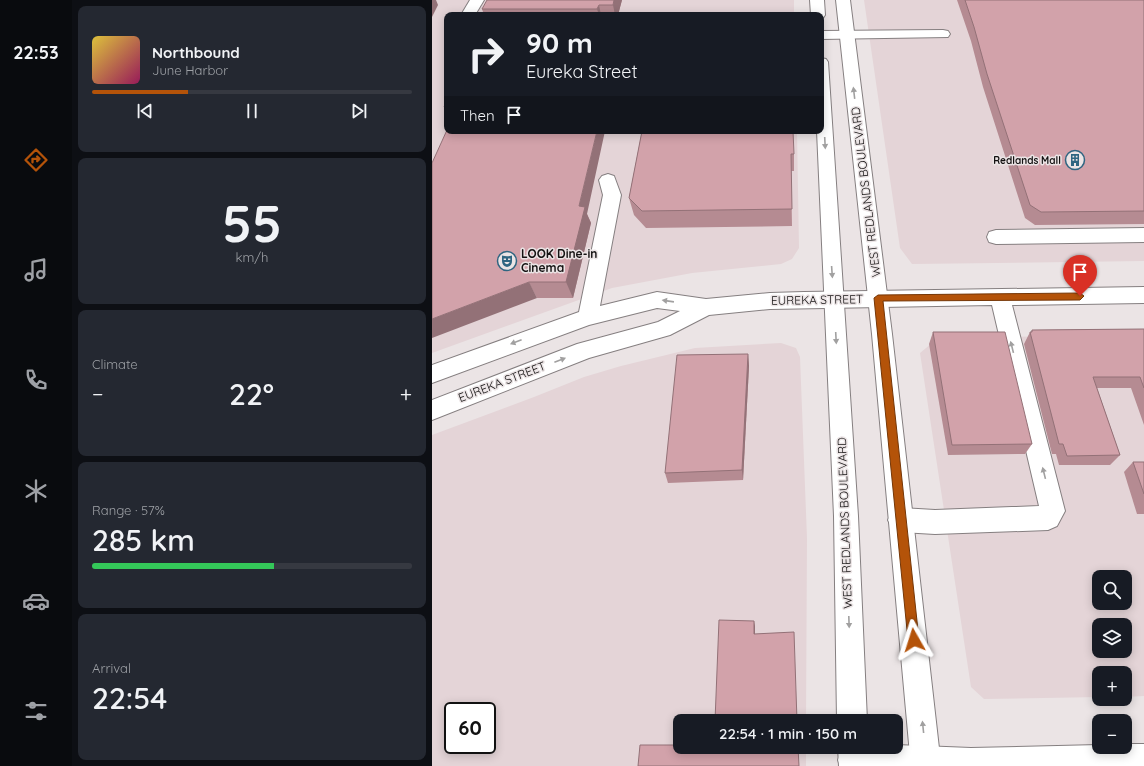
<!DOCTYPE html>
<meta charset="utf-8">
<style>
:root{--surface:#171b24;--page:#242831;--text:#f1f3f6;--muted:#9ea1a6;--line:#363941;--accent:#b45309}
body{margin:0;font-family:Quicksand,sans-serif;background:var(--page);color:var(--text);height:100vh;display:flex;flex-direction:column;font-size:15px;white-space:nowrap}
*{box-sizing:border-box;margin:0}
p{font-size:13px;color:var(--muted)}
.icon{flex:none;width:22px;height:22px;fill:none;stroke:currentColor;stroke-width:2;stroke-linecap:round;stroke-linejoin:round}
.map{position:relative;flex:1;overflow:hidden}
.details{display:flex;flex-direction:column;gap:6px;padding:6px;background:#0d0f14;width:360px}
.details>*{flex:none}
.banner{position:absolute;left:12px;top:12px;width:380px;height:122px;border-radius:8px;box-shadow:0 2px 10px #0003;background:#171b24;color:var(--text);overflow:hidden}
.buttons{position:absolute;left:660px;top:570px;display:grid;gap:8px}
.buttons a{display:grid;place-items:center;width:40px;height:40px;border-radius:8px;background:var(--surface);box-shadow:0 2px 10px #0003;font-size:20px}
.speed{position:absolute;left:12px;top:702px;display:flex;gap:8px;font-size:20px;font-weight:700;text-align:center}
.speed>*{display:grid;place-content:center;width:52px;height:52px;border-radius:50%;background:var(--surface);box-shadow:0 2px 10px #0003;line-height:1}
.speed .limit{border:2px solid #111;border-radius:6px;background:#fff;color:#111}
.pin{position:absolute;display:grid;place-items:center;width:34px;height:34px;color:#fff;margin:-41px -17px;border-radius:50% 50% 50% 0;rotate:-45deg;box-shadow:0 0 4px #0007}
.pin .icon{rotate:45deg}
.me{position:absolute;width:44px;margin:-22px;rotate:354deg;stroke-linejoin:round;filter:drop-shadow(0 0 3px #0008)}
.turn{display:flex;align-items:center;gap:14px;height:84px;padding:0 16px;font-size:18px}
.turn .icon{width:52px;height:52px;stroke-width:2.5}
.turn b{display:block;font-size:28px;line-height:34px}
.then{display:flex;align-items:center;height:38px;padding:0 16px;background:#0003;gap:8px;font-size:15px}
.big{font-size:30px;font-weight:600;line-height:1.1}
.details .tile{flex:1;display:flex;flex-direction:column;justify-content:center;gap:6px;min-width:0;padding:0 14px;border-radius:8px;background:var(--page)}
.details .dial{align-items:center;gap:0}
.dial b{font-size:52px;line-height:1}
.song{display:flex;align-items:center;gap:12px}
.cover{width:48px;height:48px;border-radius:6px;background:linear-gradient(135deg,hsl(50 70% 55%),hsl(330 70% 35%))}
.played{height:4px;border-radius:2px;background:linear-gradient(90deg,var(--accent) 30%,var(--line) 30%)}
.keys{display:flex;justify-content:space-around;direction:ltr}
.heat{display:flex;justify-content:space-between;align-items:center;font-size:22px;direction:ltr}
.charge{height:6px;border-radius:3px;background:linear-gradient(90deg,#34c759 57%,var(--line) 0)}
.trip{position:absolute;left:241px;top:714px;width:230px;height:40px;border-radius:8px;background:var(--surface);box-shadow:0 2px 10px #0003;font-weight:600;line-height:40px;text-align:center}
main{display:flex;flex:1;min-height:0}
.tabs{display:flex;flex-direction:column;width:72px;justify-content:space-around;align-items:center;background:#090b0e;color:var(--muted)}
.tabs .icon{width:28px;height:28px}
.tabs .selected{color:var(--accent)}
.tabs b{font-size:18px;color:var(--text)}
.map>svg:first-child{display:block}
.built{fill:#e4d4d7;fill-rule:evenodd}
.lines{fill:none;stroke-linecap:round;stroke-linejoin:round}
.minor-casing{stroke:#857f80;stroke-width:2}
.major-casing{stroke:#857f80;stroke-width:2}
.minor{fill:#fff;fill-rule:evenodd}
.major{fill:#fff;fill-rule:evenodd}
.wall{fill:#b58b92}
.shaded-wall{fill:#937177}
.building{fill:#d2a2aa;stroke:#937177}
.oneway{fill:#a1a0a0}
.route{fill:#b45309;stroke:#753606}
.labels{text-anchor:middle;stroke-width:3;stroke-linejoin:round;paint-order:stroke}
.far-poi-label{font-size:10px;font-weight:bold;fill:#141212;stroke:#ebe4e5;text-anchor:end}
.street-label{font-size:12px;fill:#141212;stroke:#ebe4e5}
.poi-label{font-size:12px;font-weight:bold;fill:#141212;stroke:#ebe4e5;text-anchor:start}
</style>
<main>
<nav class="tabs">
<b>22:53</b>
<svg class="icon selected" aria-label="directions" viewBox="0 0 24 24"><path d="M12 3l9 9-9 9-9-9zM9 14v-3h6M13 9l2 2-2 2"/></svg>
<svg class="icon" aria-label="music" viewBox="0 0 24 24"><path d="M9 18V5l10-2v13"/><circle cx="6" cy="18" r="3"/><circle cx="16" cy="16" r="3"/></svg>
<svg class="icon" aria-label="phone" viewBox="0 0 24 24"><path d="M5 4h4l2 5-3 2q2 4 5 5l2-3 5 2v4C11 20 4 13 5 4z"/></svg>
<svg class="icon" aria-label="climate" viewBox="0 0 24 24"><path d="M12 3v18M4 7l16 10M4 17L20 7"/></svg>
<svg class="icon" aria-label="car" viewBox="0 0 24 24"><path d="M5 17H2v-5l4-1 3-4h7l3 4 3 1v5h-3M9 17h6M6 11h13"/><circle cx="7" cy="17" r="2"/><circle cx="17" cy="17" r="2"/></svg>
<svg class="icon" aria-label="filters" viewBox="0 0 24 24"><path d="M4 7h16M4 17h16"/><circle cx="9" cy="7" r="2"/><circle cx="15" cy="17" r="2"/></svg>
</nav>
<section class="details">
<div class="tile">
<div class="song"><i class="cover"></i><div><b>Northbound</b><p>June Harbor</p></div></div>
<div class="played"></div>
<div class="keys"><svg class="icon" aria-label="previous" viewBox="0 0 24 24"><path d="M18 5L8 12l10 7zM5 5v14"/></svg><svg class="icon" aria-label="pause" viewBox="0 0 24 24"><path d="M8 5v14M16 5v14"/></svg><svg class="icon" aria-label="next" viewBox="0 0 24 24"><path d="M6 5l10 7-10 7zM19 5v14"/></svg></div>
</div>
<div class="tile dial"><b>55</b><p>km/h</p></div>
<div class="tile"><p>Climate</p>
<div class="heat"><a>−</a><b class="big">22°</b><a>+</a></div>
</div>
<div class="tile"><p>Range · 57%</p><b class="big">285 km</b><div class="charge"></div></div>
<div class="tile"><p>Arrival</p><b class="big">22:54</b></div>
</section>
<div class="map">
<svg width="712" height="766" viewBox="0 0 712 766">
<rect width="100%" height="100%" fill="#ebe4e5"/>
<g class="built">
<polygon points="0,0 362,0 362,15 15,15 15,131 365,131 367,248 360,259 349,264 260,273 180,288 0,353"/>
<polygon points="432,0 712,0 712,261 480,264 468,248"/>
<path d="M 712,335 L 712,696 L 693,697 L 693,673 L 667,673 L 667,697 L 552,699 L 539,687 L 488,353 L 506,338 ZM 667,577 L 693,577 L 693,603 L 667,603 ZM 667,625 L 693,625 L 693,651 L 667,651 Z"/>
<path d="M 349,343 L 364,348 L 368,357 L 375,538 L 374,721 L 248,721 L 248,747 L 374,747 L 374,766 L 0,766 L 0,435 L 102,397 L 152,377 L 189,366 L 263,348 ZM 21,711 L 55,711 L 55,745 L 21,745 Z"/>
</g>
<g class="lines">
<defs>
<g id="minor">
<polygon points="38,0 52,0 43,15 29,15"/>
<polygon points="511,30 516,31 518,34 516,37 389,39 389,31"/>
<polygon points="176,174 182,176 189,195 168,306 225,292 274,299 338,293 372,292 712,287 712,303 580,305 633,511 625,526 616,530 503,534 469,532 460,528 456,520 460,512 469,508 503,510 607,506 560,305 338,309 277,315 238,335 157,358 0,420 0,400 145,344 226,322 248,311 225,308 157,325 0,383 0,365 147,312 171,195 167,180 170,176"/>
<polygon points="712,228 712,242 564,244 557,242 555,237 557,232 564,230"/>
<polygon points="693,744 712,744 712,766 408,766 406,760 410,749 416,747 464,747 464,745 539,748 667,745 667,747 693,747"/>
</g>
<g id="major">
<polygon points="378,0 392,0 393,15 391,18 389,18 389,15 379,15"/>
<polygon points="404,0 418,0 460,334 509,766 479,766 440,334"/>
<polygon points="389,58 394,59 396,62 426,516 435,721 405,721 402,516 385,131 389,131"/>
<polygon points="406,747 436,747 437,766 407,766"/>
</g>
</defs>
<use href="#minor" class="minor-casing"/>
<use href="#major" class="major-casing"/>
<use href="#minor" class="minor"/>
<use href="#major" class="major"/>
</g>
<g class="wall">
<polygon points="190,0 186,15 52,15 50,9"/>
<polygon points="525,0 712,0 712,224 603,225 593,218 551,87 539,41"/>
<polygon points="15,101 15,112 12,107"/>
<polygon points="15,130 155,214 159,223 141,298 105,298"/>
<polygon points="210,131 362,154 362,171 359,171 360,226 214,228 202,215 197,198"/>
<polygon points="712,329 712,425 699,388 665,388 688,455 678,465 627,465 624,454 620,454 592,344 598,332 599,332 600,330"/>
<polygon points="501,332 600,444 593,454 516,455 497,344"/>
<polygon points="316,354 317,366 311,480 236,483 233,473"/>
<polygon points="701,462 712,462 712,514 705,514 692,472"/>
</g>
<g class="shaded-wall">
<polygon points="0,0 4,0 6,5 0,17"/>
<polygon points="182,0 190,0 186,15 183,15 181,5"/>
<polygon points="167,5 169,15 167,15 165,9"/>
<polygon points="165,131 173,131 155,214 159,223 141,298 134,282 147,206"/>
<polygon points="97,282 105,298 0,338 0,319"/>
<polygon points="316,354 317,366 311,480 310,470"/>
<polygon points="322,621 323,626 323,639 322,634"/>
</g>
<g class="building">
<polygon points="55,0 182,0 181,5 167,5 165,9 50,9"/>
<polygon points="533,0 712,0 712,211 609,212 598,205 555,74 542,27"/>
<polygon points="15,101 15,107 12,107"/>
<polygon points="15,130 15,131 165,131 147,206 153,207 134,282 97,282 0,319 0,163"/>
<polygon points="210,131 361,131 362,154 359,154 360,209 210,211 197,198"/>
<polygon points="712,329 712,388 708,377 661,377 688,455 635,456 631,444 627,444 598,332 600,332 600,330"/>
<polygon points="501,332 573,332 600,444 520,445"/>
<polygon points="316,354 310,470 233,473 245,355"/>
<polygon points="701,462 712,462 712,494"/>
<polygon points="287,620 322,621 322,634 362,632 365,721 283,721"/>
<polygon points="208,745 248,745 248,747 366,747 367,766 206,766"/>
</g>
<defs><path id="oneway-solid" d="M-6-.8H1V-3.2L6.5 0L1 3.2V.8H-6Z"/></defs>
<g class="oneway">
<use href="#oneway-solid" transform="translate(422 93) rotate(-97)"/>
<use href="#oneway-solid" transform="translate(393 143) rotate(87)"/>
<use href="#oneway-solid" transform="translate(400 272) rotate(86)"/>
<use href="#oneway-solid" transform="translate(236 301) rotate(-172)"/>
<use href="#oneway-solid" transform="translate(404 338) rotate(87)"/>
<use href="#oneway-solid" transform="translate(84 342) rotate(159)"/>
<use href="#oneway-solid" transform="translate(580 347) rotate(-104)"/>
<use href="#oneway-solid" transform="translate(128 360) rotate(-21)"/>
<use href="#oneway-solid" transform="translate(612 473) rotate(-104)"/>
<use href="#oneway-solid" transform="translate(417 622) rotate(88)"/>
<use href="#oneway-solid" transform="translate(491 727) rotate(-96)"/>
</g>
<polygon class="route" points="648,293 652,296 648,300 451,301 487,640 486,644 482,646 478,644 476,640 442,298 446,295"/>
<defs>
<symbol id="building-ring" viewBox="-11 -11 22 22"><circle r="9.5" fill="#ebe4e5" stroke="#2f6581" stroke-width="1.5"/><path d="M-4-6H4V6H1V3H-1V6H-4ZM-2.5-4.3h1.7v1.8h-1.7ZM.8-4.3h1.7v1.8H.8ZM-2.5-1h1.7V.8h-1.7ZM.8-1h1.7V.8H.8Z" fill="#2f6581"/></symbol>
<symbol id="theatre-ring" viewBox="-11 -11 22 22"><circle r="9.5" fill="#ebe4e5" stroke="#2f6581" stroke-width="1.5"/><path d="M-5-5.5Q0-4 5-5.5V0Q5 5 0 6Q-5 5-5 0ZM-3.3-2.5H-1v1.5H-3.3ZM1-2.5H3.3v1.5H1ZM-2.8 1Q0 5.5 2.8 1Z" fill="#2f6581"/></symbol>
</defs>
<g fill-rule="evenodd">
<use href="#building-ring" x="632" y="149" width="22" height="22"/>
<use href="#theatre-ring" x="64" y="250" width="22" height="22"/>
</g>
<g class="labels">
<g class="far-poi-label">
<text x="629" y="164">Redlands Mall</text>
</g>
<g class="street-label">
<text transform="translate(434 192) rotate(-97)" y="4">WEST REDLANDS BOULEVARD</text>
<text transform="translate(385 300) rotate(-1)" y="4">EUREKA STREET</text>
<text transform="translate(70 382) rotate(-21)" y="4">EUREKA STREET</text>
<text transform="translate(413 523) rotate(-92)" y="4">WEST REDLANDS BOULEVARD</text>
</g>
<g class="poi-label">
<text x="89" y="258">LOOK Dine-in<tspan x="89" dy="14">Cinema</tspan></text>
</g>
</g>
</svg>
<div class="buttons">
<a><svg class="icon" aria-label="search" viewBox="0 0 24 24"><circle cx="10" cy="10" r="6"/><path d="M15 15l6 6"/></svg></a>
<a><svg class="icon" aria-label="layers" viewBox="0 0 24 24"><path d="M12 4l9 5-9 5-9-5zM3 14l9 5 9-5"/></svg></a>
<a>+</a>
<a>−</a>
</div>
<div class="speed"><div class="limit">60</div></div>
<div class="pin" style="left:648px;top:296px;background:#d93025"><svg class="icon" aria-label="arrive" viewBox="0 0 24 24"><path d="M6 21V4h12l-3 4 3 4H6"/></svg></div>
<svg class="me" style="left:482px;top:640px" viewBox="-20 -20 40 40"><path d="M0-17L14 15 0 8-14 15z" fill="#b45309" stroke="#fff" stroke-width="4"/></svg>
<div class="trip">22:54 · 1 min · 150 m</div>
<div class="banner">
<div class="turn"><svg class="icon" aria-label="right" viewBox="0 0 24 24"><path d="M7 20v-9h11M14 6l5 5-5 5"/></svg><div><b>90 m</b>Eureka Street</div></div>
<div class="then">Then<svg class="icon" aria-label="arrive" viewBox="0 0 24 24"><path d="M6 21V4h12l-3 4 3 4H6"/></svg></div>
</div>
</div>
</main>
